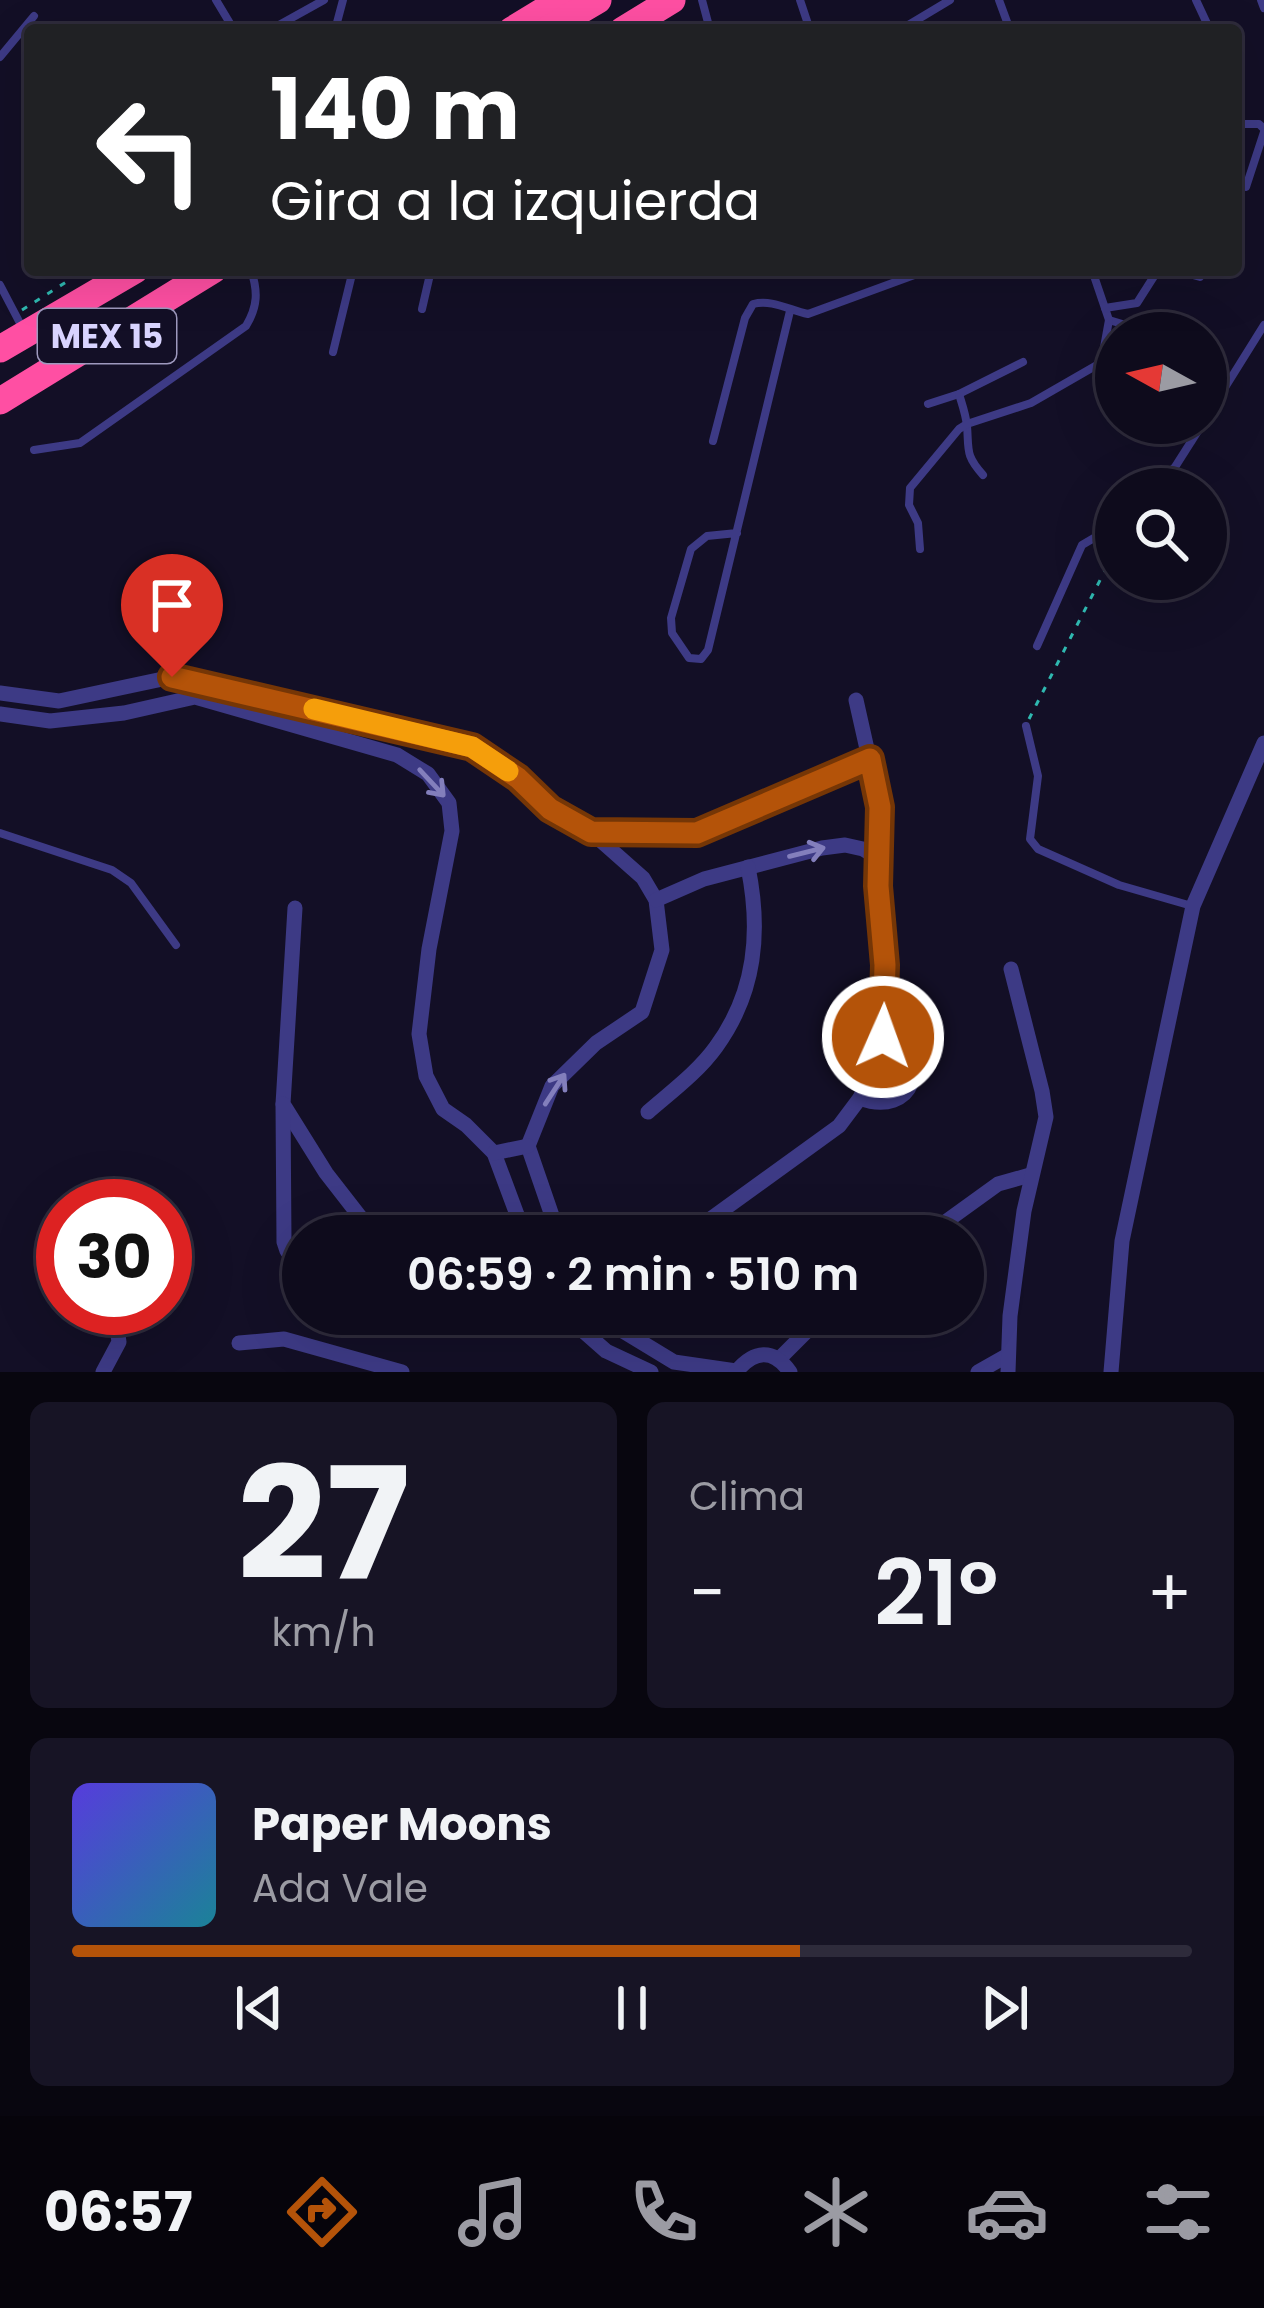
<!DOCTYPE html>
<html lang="es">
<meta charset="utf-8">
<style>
:root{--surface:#0e0b1c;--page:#171425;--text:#f1f3f6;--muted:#9b9ba3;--line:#2e2b3b;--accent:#b45309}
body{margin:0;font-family:Poppins,sans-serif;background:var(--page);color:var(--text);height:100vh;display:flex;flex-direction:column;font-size:45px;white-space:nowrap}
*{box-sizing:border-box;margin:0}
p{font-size:39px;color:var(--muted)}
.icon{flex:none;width:66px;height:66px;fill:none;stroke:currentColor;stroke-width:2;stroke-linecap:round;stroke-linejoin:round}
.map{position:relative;height:1372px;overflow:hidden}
.side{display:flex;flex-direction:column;gap:30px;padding:30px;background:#08060f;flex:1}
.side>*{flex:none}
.guide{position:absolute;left:24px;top:24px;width:1218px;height:252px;border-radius:12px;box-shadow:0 12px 48px #0002,0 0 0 3px var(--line);background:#202124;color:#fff;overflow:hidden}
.needle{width:78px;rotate:278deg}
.buttons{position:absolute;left:1095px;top:312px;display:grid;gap:24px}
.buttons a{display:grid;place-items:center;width:132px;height:132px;border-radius:50%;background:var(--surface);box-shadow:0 12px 48px #0002,0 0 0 3px var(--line);font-size:60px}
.speed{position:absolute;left:36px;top:1179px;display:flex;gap:24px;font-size:60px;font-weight:700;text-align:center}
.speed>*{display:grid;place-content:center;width:156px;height:156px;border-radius:50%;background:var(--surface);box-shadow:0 12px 48px #0002,0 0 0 3px var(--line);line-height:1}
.speed .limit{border:18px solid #d22;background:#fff;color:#111}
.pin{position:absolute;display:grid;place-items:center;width:102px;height:102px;color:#fff;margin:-123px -51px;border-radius:50% 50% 50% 0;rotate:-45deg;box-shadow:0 0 12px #0007}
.pin .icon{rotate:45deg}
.me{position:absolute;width:132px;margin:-66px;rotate:2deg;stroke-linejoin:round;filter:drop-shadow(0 0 9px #0008)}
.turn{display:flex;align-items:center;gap:42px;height:252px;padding:0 48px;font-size:54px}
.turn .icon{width:156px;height:156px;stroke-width:2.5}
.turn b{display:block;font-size:84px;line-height:102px}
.big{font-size:90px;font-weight:600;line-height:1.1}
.side .card{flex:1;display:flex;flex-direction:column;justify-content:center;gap:18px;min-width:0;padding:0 42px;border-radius:18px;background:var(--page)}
.side .dial{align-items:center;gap:0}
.dial b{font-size:156px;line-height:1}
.song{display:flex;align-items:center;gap:36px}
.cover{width:144px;height:144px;border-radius:18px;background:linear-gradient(135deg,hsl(250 70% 55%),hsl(190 70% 35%))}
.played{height:12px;border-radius:6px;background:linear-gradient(90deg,var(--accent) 65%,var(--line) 65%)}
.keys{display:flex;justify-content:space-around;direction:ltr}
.heat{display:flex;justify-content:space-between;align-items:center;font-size:66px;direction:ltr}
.side .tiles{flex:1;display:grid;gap:30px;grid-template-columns:1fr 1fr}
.card:last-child{grid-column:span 2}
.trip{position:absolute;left:282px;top:1215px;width:702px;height:120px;border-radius:60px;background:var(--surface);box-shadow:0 12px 48px #0002,0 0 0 3px var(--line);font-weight:600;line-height:120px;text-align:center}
.tab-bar{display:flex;height:192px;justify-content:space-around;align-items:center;background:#06040b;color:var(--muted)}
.tab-bar .icon{width:84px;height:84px}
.tab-bar .current{color:var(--accent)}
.tab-bar b{font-size:54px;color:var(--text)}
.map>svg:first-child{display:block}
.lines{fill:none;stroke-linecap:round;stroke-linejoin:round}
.path{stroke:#2fb8b0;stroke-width:3;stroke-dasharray:6 9;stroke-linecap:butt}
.lane{stroke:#3d3a85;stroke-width:8}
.street{stroke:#3d3a85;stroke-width:15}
.highway{stroke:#ff4fa3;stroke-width:27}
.oneway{stroke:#837fbc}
.route-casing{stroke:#753606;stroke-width:30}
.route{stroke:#b45309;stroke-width:21}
.slow{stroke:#f59e0b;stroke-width:21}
.labels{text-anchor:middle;stroke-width:12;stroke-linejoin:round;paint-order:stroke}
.shield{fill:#130f26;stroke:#9e99be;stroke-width:3}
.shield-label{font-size:33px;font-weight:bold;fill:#d9d4ff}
</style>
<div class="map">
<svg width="1264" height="1372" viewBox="0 0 1264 1372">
<rect width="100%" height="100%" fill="#130f26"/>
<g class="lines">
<g class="path">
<polyline points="22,310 85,270"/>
<polyline points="1029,719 1116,549"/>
</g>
<g class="lane">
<polyline points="216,0 234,30"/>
<polyline points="702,0 710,30"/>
<polyline points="800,0 810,30"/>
<polyline points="999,0 1010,30"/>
<polyline points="1196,0 1210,30"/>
<polyline points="1261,0 1264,8"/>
<polyline points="270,30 324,0"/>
<polyline points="335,30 343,0"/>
<polyline points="900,30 950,0"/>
<polyline points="0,57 34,16"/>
<polyline points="1236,124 1259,124 1264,129"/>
<polyline points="1246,187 1264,132"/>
<polyline points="1175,270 1200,277 1204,270"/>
<polyline points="0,285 22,327"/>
<polyline points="1105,308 1137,303 1158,270"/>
<polyline points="422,309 431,270"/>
<polyline points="1109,320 1152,333"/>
<polyline points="333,352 353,270"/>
<polyline points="1116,392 1113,396 1116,405"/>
<polyline points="928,404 959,394"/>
<polyline points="1206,418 1264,325"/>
<path d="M 713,441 L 745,318 L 753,304 C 772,299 789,310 808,314 L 928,270"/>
<path d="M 34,450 L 80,443 L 246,326 C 258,306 258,291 251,270"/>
<path d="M 983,475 C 965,455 969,450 967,426 C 966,415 962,404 959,394 L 1023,362"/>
<polyline points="1151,489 1175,467 1203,423"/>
<polyline points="737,533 707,536 691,549 671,618 672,633 689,658 701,659 708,650 790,311"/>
<polyline points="920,549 918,523 909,505 910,488 959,429 967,424 1031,403 1097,365 1103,353 1109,320 1092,270"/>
<polyline points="1037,646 1082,545 1116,525"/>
<polyline points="1026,726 1038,776 1030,839 1038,849 1119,885 1192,906"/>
<polyline points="0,833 112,870 131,883 176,945"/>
</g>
<g class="street">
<polyline points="0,693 59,701 172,677 302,706 473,747 518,778 550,809 591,832 643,878 656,900 662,950 642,1012 596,1043 552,1086 528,1146 559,1236"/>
<polyline points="0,714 50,721 124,713 195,697 397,755 428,774 449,803 452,831 429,949 419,1034 426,1076 443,1109 466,1125 494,1153 525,1236"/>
<polyline points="591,832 697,833 870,759"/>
<polyline points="656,900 704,879 822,848 845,845 863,849 879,859"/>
<polyline points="295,908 283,1104 326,1173 375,1236"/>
<path d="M 860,1098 C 913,1119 936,1057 883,1037"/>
<polyline points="283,1104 284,1242 287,1251 303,1257"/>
<path d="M 648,1112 C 671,1092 698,1072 716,1047 C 756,992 761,931 748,867"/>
<polyline points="494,1153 528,1146"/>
<polyline points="687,1236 839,1126 860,1098 877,1059 883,1037 885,965 878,887 880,807 856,700"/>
<polyline points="926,1236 998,1184 1030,1175"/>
<polyline points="564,1314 606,1351 651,1372"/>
<polyline points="595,1314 674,1362 736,1371"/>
<polyline points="239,1343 284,1339 402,1372"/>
<polyline points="779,1359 824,1314"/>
<polyline points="103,1372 119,1342 114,1308"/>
<path d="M 736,1372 C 754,1350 773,1348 790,1372"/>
<polyline points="978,1372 1008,1355"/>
<polyline points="1008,1372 1010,1316 1024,1211 1046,1117 1042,1091 1011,969"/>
<polyline points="1111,1372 1122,1241 1193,906 1264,743"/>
</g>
<g class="highway">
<polyline points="512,30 561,0"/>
<polyline points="547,30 598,0"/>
<polyline points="623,30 672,0"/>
<polyline points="0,349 135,270"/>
<polyline points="0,401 213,270"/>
</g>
</g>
<defs><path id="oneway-shaft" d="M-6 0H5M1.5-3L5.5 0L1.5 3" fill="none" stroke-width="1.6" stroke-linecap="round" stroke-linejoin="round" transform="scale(3)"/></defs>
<g class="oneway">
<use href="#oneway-shaft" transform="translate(432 783) rotate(47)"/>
<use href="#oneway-shaft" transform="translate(807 852) rotate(-14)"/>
<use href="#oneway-shaft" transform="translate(555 1089) rotate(-57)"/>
</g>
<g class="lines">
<defs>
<polyline id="route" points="172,677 472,747 518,778 550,809 591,832 697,833 870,759 880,807 878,886 885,965 883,1037"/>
</defs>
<use href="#route" class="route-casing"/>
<use href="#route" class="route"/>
<polyline class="slow" points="314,709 472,747 508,771"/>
</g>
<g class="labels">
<rect class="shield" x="38" y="309" width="138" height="54" rx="9"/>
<g class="shield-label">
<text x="107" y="348">MEX 15</text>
</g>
</g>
</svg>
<div class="buttons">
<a><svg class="needle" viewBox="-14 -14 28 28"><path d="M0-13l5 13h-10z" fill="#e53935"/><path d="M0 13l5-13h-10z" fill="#9b9ba3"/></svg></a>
<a><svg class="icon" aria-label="search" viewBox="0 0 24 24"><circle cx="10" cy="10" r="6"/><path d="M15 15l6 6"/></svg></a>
</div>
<div class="speed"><div class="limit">30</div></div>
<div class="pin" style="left:172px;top:677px;background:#d93025"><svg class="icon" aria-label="arrive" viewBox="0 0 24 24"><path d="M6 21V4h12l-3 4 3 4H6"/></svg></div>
<svg class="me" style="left:883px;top:1037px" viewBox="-20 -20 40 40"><circle r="17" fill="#b45309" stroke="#fff" stroke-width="3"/><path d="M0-11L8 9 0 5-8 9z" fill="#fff"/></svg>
<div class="trip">06:59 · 2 min · 510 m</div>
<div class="guide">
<div class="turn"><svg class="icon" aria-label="left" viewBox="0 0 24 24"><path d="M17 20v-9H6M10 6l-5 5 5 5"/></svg><div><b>140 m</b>Gira a la izquierda</div></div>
</div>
</div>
<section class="side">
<div class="tiles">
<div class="card dial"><b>27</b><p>km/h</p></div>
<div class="card"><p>Clima</p>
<div class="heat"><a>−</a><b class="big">21°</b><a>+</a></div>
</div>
<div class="card">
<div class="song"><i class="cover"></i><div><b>Paper Moons</b><p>Ada Vale</p></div></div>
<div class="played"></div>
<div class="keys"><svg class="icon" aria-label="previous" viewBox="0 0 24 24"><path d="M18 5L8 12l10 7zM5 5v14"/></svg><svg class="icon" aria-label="pause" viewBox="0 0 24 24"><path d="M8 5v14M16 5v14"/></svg><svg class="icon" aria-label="next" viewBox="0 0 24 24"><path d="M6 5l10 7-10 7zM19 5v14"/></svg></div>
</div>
</div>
</section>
<nav class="tab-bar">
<b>06:57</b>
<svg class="icon current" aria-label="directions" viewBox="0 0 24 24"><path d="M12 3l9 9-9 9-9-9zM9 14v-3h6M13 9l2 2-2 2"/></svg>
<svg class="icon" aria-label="music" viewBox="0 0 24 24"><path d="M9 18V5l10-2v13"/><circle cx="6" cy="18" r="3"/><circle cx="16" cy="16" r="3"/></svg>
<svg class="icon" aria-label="phone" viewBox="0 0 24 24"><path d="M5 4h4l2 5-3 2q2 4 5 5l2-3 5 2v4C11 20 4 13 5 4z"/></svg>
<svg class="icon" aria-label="climate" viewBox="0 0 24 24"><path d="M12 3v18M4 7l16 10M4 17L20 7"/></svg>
<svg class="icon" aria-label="car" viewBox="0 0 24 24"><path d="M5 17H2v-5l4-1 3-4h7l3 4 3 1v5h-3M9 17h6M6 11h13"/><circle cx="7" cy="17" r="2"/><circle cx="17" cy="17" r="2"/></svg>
<svg class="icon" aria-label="filters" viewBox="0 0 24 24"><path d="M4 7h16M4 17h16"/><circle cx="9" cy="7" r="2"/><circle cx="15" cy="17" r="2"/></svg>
</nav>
